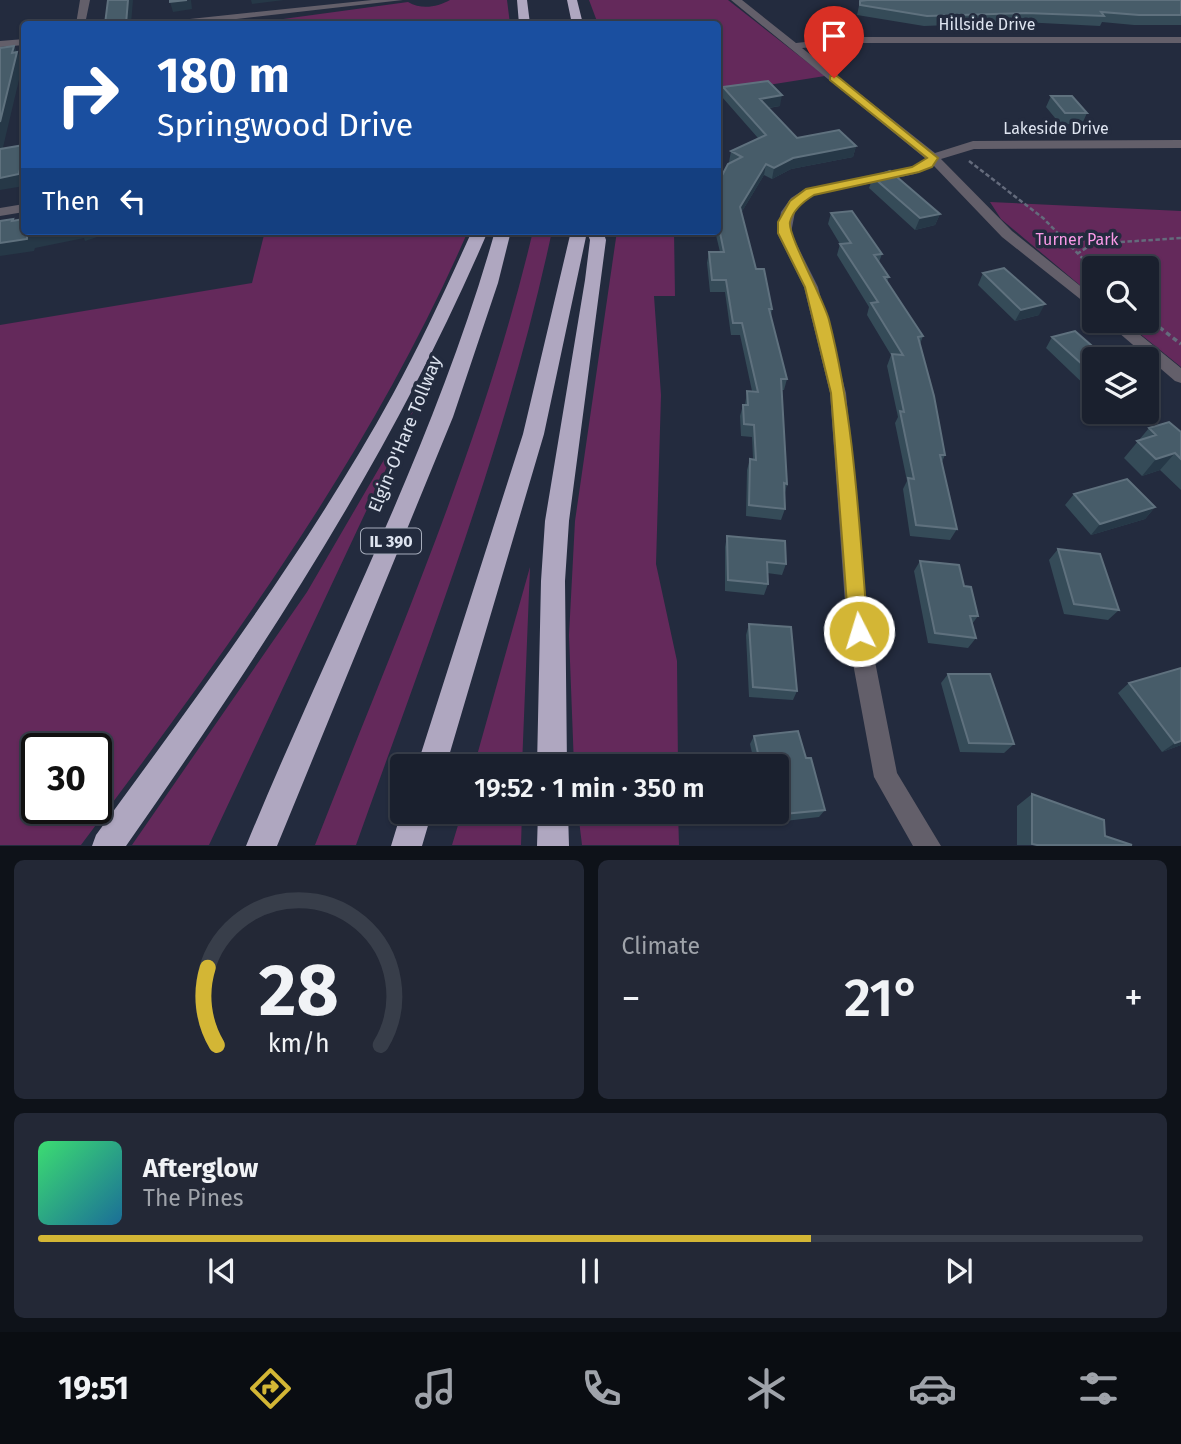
<!DOCTYPE html>
<meta charset="utf-8">
<style>
body{margin:0;font-family:"Fira Sans",sans-serif;background:#232836;color:#f1f3f6;height:100vh;display:flex;flex-direction:column;font-size:26px;white-space:nowrap}
*{box-sizing:border-box;margin:0}
p{font-size:23px;color:#9fa3aa}
.icon{flex:none;width:38px;height:38px;fill:none;stroke:currentColor;stroke-width:2;stroke-linecap:round;stroke-linejoin:round}
.map{position:relative;height:846px;overflow:hidden}
.side{display:flex;flex-direction:column;gap:14px;padding:14px;background:#0e1219;flex:1}
.side>*{flex:none}
.hud{position:absolute;left:21px;top:21px;width:700px;height:214px;border-radius:7px;box-shadow:0 2px 5px #0004,0 0 0 2px #383e4a;background:#1a4fa0;color:#fff;overflow:hidden}
.fabs{position:absolute;left:1082px;top:256px;display:grid;gap:14px}
.fabs a{display:grid;place-items:center;width:77px;height:77px;border-radius:7px;background:#1a202e;box-shadow:0 2px 5px #0004,0 0 0 2px #383e4a;font-size:35px}
.speed{position:absolute;left:21px;top:733px;display:flex;gap:14px;font-size:35px;font-weight:700;text-align:center}
.speed>*{display:grid;place-content:center;width:91px;height:91px;border-radius:50%;background:#1a202e;box-shadow:0 2px 5px #0004,0 0 0 2px #383e4a;line-height:1}
.speed .limit{border:4px solid #111;border-radius:10px;background:#fff;color:#111}
.pin{position:absolute;display:grid;place-items:center;width:60px;height:60px;color:#fff;margin:-72px -30px;border-radius:50% 50% 50% 0;rotate:-45deg;box-shadow:0 0 7px #0007}
.pin .icon{rotate:45deg}
.me{position:absolute;width:77px;margin:-38px;rotate:355deg;stroke-linejoin:round;filter:drop-shadow(0 0 5px #0008)}
.turn{display:flex;align-items:center;gap:24px;height:147px;padding:0 21px;font-size:32px}
.turn .icon{width:91px;height:91px;stroke-width:2.5}
.turn b{display:block;font-size:49px;line-height:60px}
.then{display:flex;align-items:center;height:66px;padding:0 21px;background:#0003;gap:14px;font-size:26px}
.big{font-size:52px;font-weight:600;line-height:1.1}
.side .widget{flex:1;display:flex;flex-direction:column;justify-content:center;gap:10px;min-width:0;padding:0 24px;border-radius:10px;background:#232836}
.side .dial{align-items:center;gap:0}
.dial svg{height:182px;overflow:visible;fill:none;stroke:#383e4a;stroke-width:7;stroke-linecap:round;text-anchor:middle}
.dial text{fill:#f1f3f6;stroke:none}
.song{display:flex;align-items:center;gap:21px}
.cover{width:84px;height:84px;border-radius:10px;background:linear-gradient(135deg,hsl(140 70% 55%),hsl(200 70% 35%))}
.played{height:7px;border-radius:4px;background:linear-gradient(90deg,#d3b635 70%,#383e4a 70%)}
.keys{display:flex;justify-content:space-around;direction:ltr}
.heat{display:flex;justify-content:space-between;align-items:center;font-size:38px;direction:ltr}
.side .tiles{flex:1;display:grid;gap:14px;grid-template-columns:1fr 1fr}
.widget:last-child{grid-column:span 2}
.trip{position:absolute;left:390px;top:754px;width:399px;height:70px;border-radius:7px;background:#1a202e;box-shadow:0 2px 5px #0004,0 0 0 2px #383e4a;font-weight:600;line-height:70px;text-align:center}
.menu{display:flex;height:112px;justify-content:space-around;align-items:center;background:#0a0d12;color:#9fa3aa}
.menu .icon{width:49px;height:49px}
.menu .active{color:#d3b635}
.menu b{font-size:32px;color:#f1f3f6}
.map>svg:first-child{display:block}
.green{fill:#64295b;fill-rule:evenodd}
.lines{fill:none;stroke-linecap:round;stroke-linejoin:round}
.path-far1{stroke:#646b7c;stroke-width:2.5;stroke-dasharray:4.5 2.5;stroke-linecap:butt}
.path{stroke:#646b7c;stroke-width:3.5;stroke-dasharray:5 3.5;stroke-linecap:butt}
.minor{fill:#635f6a;fill-rule:evenodd}
.motorway{fill:#afa7c0;fill-rule:evenodd}
.wall{fill:#354b58}
.shaded-wall{fill:#263847}
.building{fill:#475c69;stroke:#5f717e;stroke-width:2}
.route{fill:#d3b635;stroke:#897622;stroke-width:2}
.labels{text-anchor:middle;stroke-width:7;stroke-linejoin:round;paint-order:stroke}
.far-street-label{font-size:16px;fill:#dee4f0;stroke:#232b3e}
.far-park-label{font-size:16px;fill:#f99ae7;stroke:#232b3e}
.shield{fill:#232b3e;stroke:#a6acbb;stroke-width:2}
.shield-label{font-size:16px;font-weight:bold;fill:#dee4f0}
.street-label{font-size:18px;fill:#dee4f0;stroke:#232b3e}
</style>
<div class="map">
<svg width="1181" height="846" viewBox="0 0 1181 846">
<rect width="100%" height="100%" fill="#232b3e"/>
<!-- green -->
<path class="green" d="M450,0H507L510,24L261,22L408,2C422,10 437,7 450,0Z
M589,0H728L825,76L718,93V24H598Z
M990,202L1181,211V367L1123,320H1146V268H1094V297L1001,219Z
M265,231H468C371,455 226,651 81,845H0V325L252,283ZM37,749H96V808H37Z
M533,231H552C507,442 428,643 356,845H315C394,643 483,443 533,231Z
M617,231H674L675,296H654L661,395L656,564L677,661L678,766H574L569,635L575,521Z
M417,403L209,845H132L307,592Z
M530,567L522,766H474Z
M462,812H522L521,845H452Z
M578,812H678L679,845H582Z"/>
<g class="lines">
<!-- path-far1 -->
<path class="path-far1" d="M969,161L1043,218L1094,270
M1065,239L1092,244L1181,238
M1077,254L1092,244"/>
<!-- path -->
<path class="path" d="M1146,317L1181,344"/>
<!-- minor -->
<path class="minor" d="M80,0H90L85,24H76Z
M372,0H403L193,24H166L171,21Z
M731,0H742L796,43L851,37H1181V43H851L802,48L935,153L973,141L1181,140V148L974,149L941,159L1012,231L1094,297V310L1002,237L934,166L915,174L814,195L801,204L795,212L791,233L818,287L846,393L869,631L897,773L941,846H913L874,777L847,631L830,393L804,287L777,233L781,212L791,198L805,189L912,167L926,159Z
M24,39V45L0,47V41Z
M24,204V212L0,216V208Z
M1104,320H1122L1181,368V383L1175,381Z"/>
<!-- motorway -->
<path class="motorway" d="M517,0H527L530,24H519Z
M567,0H577L583,24H572Z
M472,231H488C392,455 265,647 126,846H92L96,835C200,692 308,549 393,394C422,341 447,286 472,231Z
M495,231H511L498,283L453,417L277,846H246C330,641 435,444 495,231Z
M571,231H603L606,240L569,521L565,581L567,766H537L541,581L545,521L585,280L590,240L587,232L544,434L446,766H417L523,434Z
M402,810L432,812L422,846H391Z
M538,812H568L569,846H537Z"/>
</g>
<!-- wall -->
<path class="wall" d="M1181,0V25H1134L1102,22L1100,26L1022,22L924,26L857,15L860,1Z
M723,87L780,106L769,108L797,138L856,146L853,157L791,169L772,179L764,175L741,213L756,269L772,309L771,316L787,379L784,390H782L787,484L785,493V509L781,520L746,516L747,470L750,459H753L752,437L741,436L740,416L743,405H745L747,391H752L740,335H731L725,292H710L707,263L709,252H720L715,231H718V183L730,163L729,162L731,151L758,138L722,97Z
M1051,96L1087,113L1082,124H1060L1046,107Z
M873,177L940,214L935,225L915,230L869,188Z
M831,213L882,254L879,262L889,277L887,282L923,336L920,344L945,455L942,462L957,529L950,540L910,536L903,489L907,481L895,423L898,417L887,366L891,355L867,315L869,307L837,255L840,244L828,224Z
M983,273L1039,315L1015,321L978,285Z
M1052,337L1094,359V394L1046,348Z
M1149,428L1181,432V490L1160,470L1142,476L1124,458Z
M1074,494L1155,507L1145,519L1091,535L1065,505Z
M727,536L786,564L782,575L767,573L768,584L764,595L725,591V547Z
M1058,549L1119,610L1108,620L1064,614L1049,560Z
M920,561L964,586L978,616L972,624L976,638L968,648L928,643L914,571Z
M749,624L797,691L793,700L749,697L746,635Z
M948,674L1014,744L1004,753L960,752L941,683Z
M1129,683L1181,745L1162,752L1118,693Z
M754,736L806,758L825,810L819,817L768,823L766,812H777V766H755L750,744Z
M1032,794L1105,836L1132,845H1017V806Z"/>
<!-- shaded-wall -->
<path class="shaded-wall" d="M128,0H133L131,24H126Z
M191,0L192,9L173,12L170,2Z
M251,0H284L252,4Z
M14,46L23,63L0,160V122Z
M782,95L780,106L758,109L760,99Z
M856,146L853,157L791,169L772,179L774,168L793,158Z
M23,155L24,157V186L0,190V178Z
M766,164L764,175L738,218L740,207Z
M940,214L935,225L915,230L920,218Z
M54,231H101L103,235L85,241L84,238L35,248L34,251L0,256V243Z
M1045,304L1039,315L1015,321L1021,310Z
M1175,453L1160,470L1142,476L1156,459Z
M1155,507L1145,519L1091,535L1100,524Z
M1181,741V745L1162,752L1175,743Z"/>
<!-- building -->
<path class="building" d="M108,0H128L126,24H105Z
M170,0H187L170,2Z
M867,0H1181V15H1139L1101,12L1104,16L1026,13L927,16L860,5V1Z
M14,46L12,53L17,52L0,122V48Z
M768,81L782,95L760,99L797,138L839,130L856,146L793,158L774,168L766,164L740,207L756,269H764L772,309H769L787,379H781L787,484L784,483L785,509L749,505L750,459L756,460L754,425L744,424L743,405H748L747,391L758,392L742,323H733L726,280H712L709,252H724L718,223V183L728,164L742,157L731,151L766,135L723,87Z
M1051,96H1072L1087,113H1065Z
M24,145V156L23,155L19,174L0,178V149Z
M890,171L940,214L920,218L873,177Z
M852,211L882,254L874,255L889,277H884L923,336L918,337L934,396L945,455H940L957,529L916,525L908,478L914,479L900,411L904,412L892,354L903,355L871,303L878,302L840,244L851,243L831,213Z
M13,219L12,221L24,219V231H54L27,236V239L0,243V221Z
M1004,268L1045,304L1021,310L983,273Z
M1075,331L1107,359H1094V375L1052,337Z
M1169,422L1181,432V459L1175,453L1156,459L1137,441L1156,435L1149,428Z
M1127,479L1155,507L1100,524L1074,494Z
M727,536L785,541L786,564L767,562L768,584L728,580Z
M1058,549L1100,554L1119,610L1074,604Z
M920,561L959,565L964,586L971,587L978,616H970L976,638L935,633Z
M749,624L791,627L797,691L753,687Z
M1181,668V741L1175,743L1129,683Z
M948,674H990L1014,744L969,743Z
M798,731L806,758H811L825,810L773,815L772,812H777V766H761L754,736Z
M1032,794L1104,820L1105,836L1132,845H1037L1032,844Z"/>
<!-- route -->
<path class="route" d="M830,76H837L938,158L932,167L919,172L814,195C804,201 793,210 790,222C787,234 824,300 829,320C855,422 859,527 868,631L866,637L859,640L852,637L849,631L831,393L805,287L778,233V222L790,201L806,189L912,167L927,158L830,80Z"/>
<g class="labels">
<!-- far-street labels -->
<g class="far-street-label">
<text x="987" y="30">Hillside Drive</text>
<text x="1056" y="134">Lakeside Drive</text>
</g>
<!-- far-park labels -->
<g class="far-park-label">
<text x="1077" y="245">Turner Park</text>
</g>
<!-- shield labels -->
<rect class="shield" x="361" y="528.5" width="60" height="25" rx="5"/>
<g class="shield-label">
<text x="391" y="547">IL 390</text>
</g>
<!-- street labels -->
<g class="street-label">
<text transform="translate(405 434) rotate(-68)" y="6">Elgin-O'Hare Tollway</text>
</g>
</g>
</svg>
<div class="fabs">
<a><svg class="icon" aria-label="search" viewBox="0 0 24 24"><circle cx="10" cy="10" r="6"/><path d="M15 15l6 6"/></svg></a>
<a><svg class="icon" aria-label="layers" viewBox="0 0 24 24"><path d="M12 4l9 5-9 5-9-5zM3 14l9 5 9-5"/></svg></a>
</div>
<div class="speed"><div class="limit">30</div></div>
<div class="pin" style="left:834px;top:78px;background:#d93025"><svg class="icon" aria-label="arrive" viewBox="0 0 24 24"><path d="M6 21V4h12l-3 4 3 4H6"/></svg></div>
<svg class="me" style="left:859px;top:631px" viewBox="-20 -20 40 40"><circle r="17" fill="#d3b635" stroke="#fff" stroke-width="3"/><path d="M0-11L8 9 0 5-8 9z" fill="#fff"/></svg>
<div class="trip">19:52 · 1 min · 350 m</div>
<div class="hud">
<div class="turn"><svg class="icon" aria-label="right" viewBox="0 0 24 24"><path d="M7 20v-9h11M14 6l5 5-5 5"/></svg><div><b>180 m</b>Springwood Drive</div></div>
<div class="then">Then<svg class="icon" aria-label="left" viewBox="0 0 24 24"><path d="M17 20v-9H6M10 6l-5 5 5 5"/></svg></div>
</div>
</div>
<section class="side">
<div class="tiles">
<div class="widget dial"><svg viewBox="0 0 100 80">
<path d="M14 69A42 42 0 1 1 86 69"/>
<path d="M14 69A42 42 0 0 1 10 35" stroke="#d3b635"/>
<text x="50" y="56" font-size="32" font-weight="700">28</text>
<text x="50" y="72" font-size="11">km/h</text>
</svg></div>
<div class="widget"><p>Climate</p>
<div class="heat"><a>−</a><b class="big">21°</b><a>+</a></div>
</div>
<div class="widget">
<div class="song"><i class="cover"></i><div><b>Afterglow</b><p>The Pines</p></div></div>
<div class="played"></div>
<div class="keys"><svg class="icon" aria-label="previous" viewBox="0 0 24 24"><path d="M18 5L8 12l10 7zM5 5v14"/></svg><svg class="icon" aria-label="pause" viewBox="0 0 24 24"><path d="M8 5v14M16 5v14"/></svg><svg class="icon" aria-label="next" viewBox="0 0 24 24"><path d="M6 5l10 7-10 7zM19 5v14"/></svg></div>
</div>
</div>
</section>
<nav class="menu">
<b>19:51</b>
<svg class="icon active" aria-label="directions" viewBox="0 0 24 24"><path d="M12 3l9 9-9 9-9-9zM9 14v-3h6M13 9l2 2-2 2"/></svg>
<svg class="icon" aria-label="music" viewBox="0 0 24 24"><path d="M9 18V5l10-2v13"/><circle cx="6" cy="18" r="3"/><circle cx="16" cy="16" r="3"/></svg>
<svg class="icon" aria-label="phone" viewBox="0 0 24 24"><path d="M5 4h4l2 5-3 2q2 4 5 5l2-3 5 2v4C11 20 4 13 5 4z"/></svg>
<svg class="icon" aria-label="climate" viewBox="0 0 24 24"><path d="M12 3v18M4 7l16 10M4 17L20 7"/></svg>
<svg class="icon" aria-label="car" viewBox="0 0 24 24"><path d="M5 17H2v-5l4-1 3-4h7l3 4 3 1v5h-3M9 17h6M6 11h13"/><circle cx="7" cy="17" r="2"/><circle cx="17" cy="17" r="2"/></svg>
<svg class="icon" aria-label="filters" viewBox="0 0 24 24"><path d="M4 7h16M4 17h16"/><circle cx="9" cy="7" r="2"/><circle cx="15" cy="17" r="2"/></svg>
</nav>
